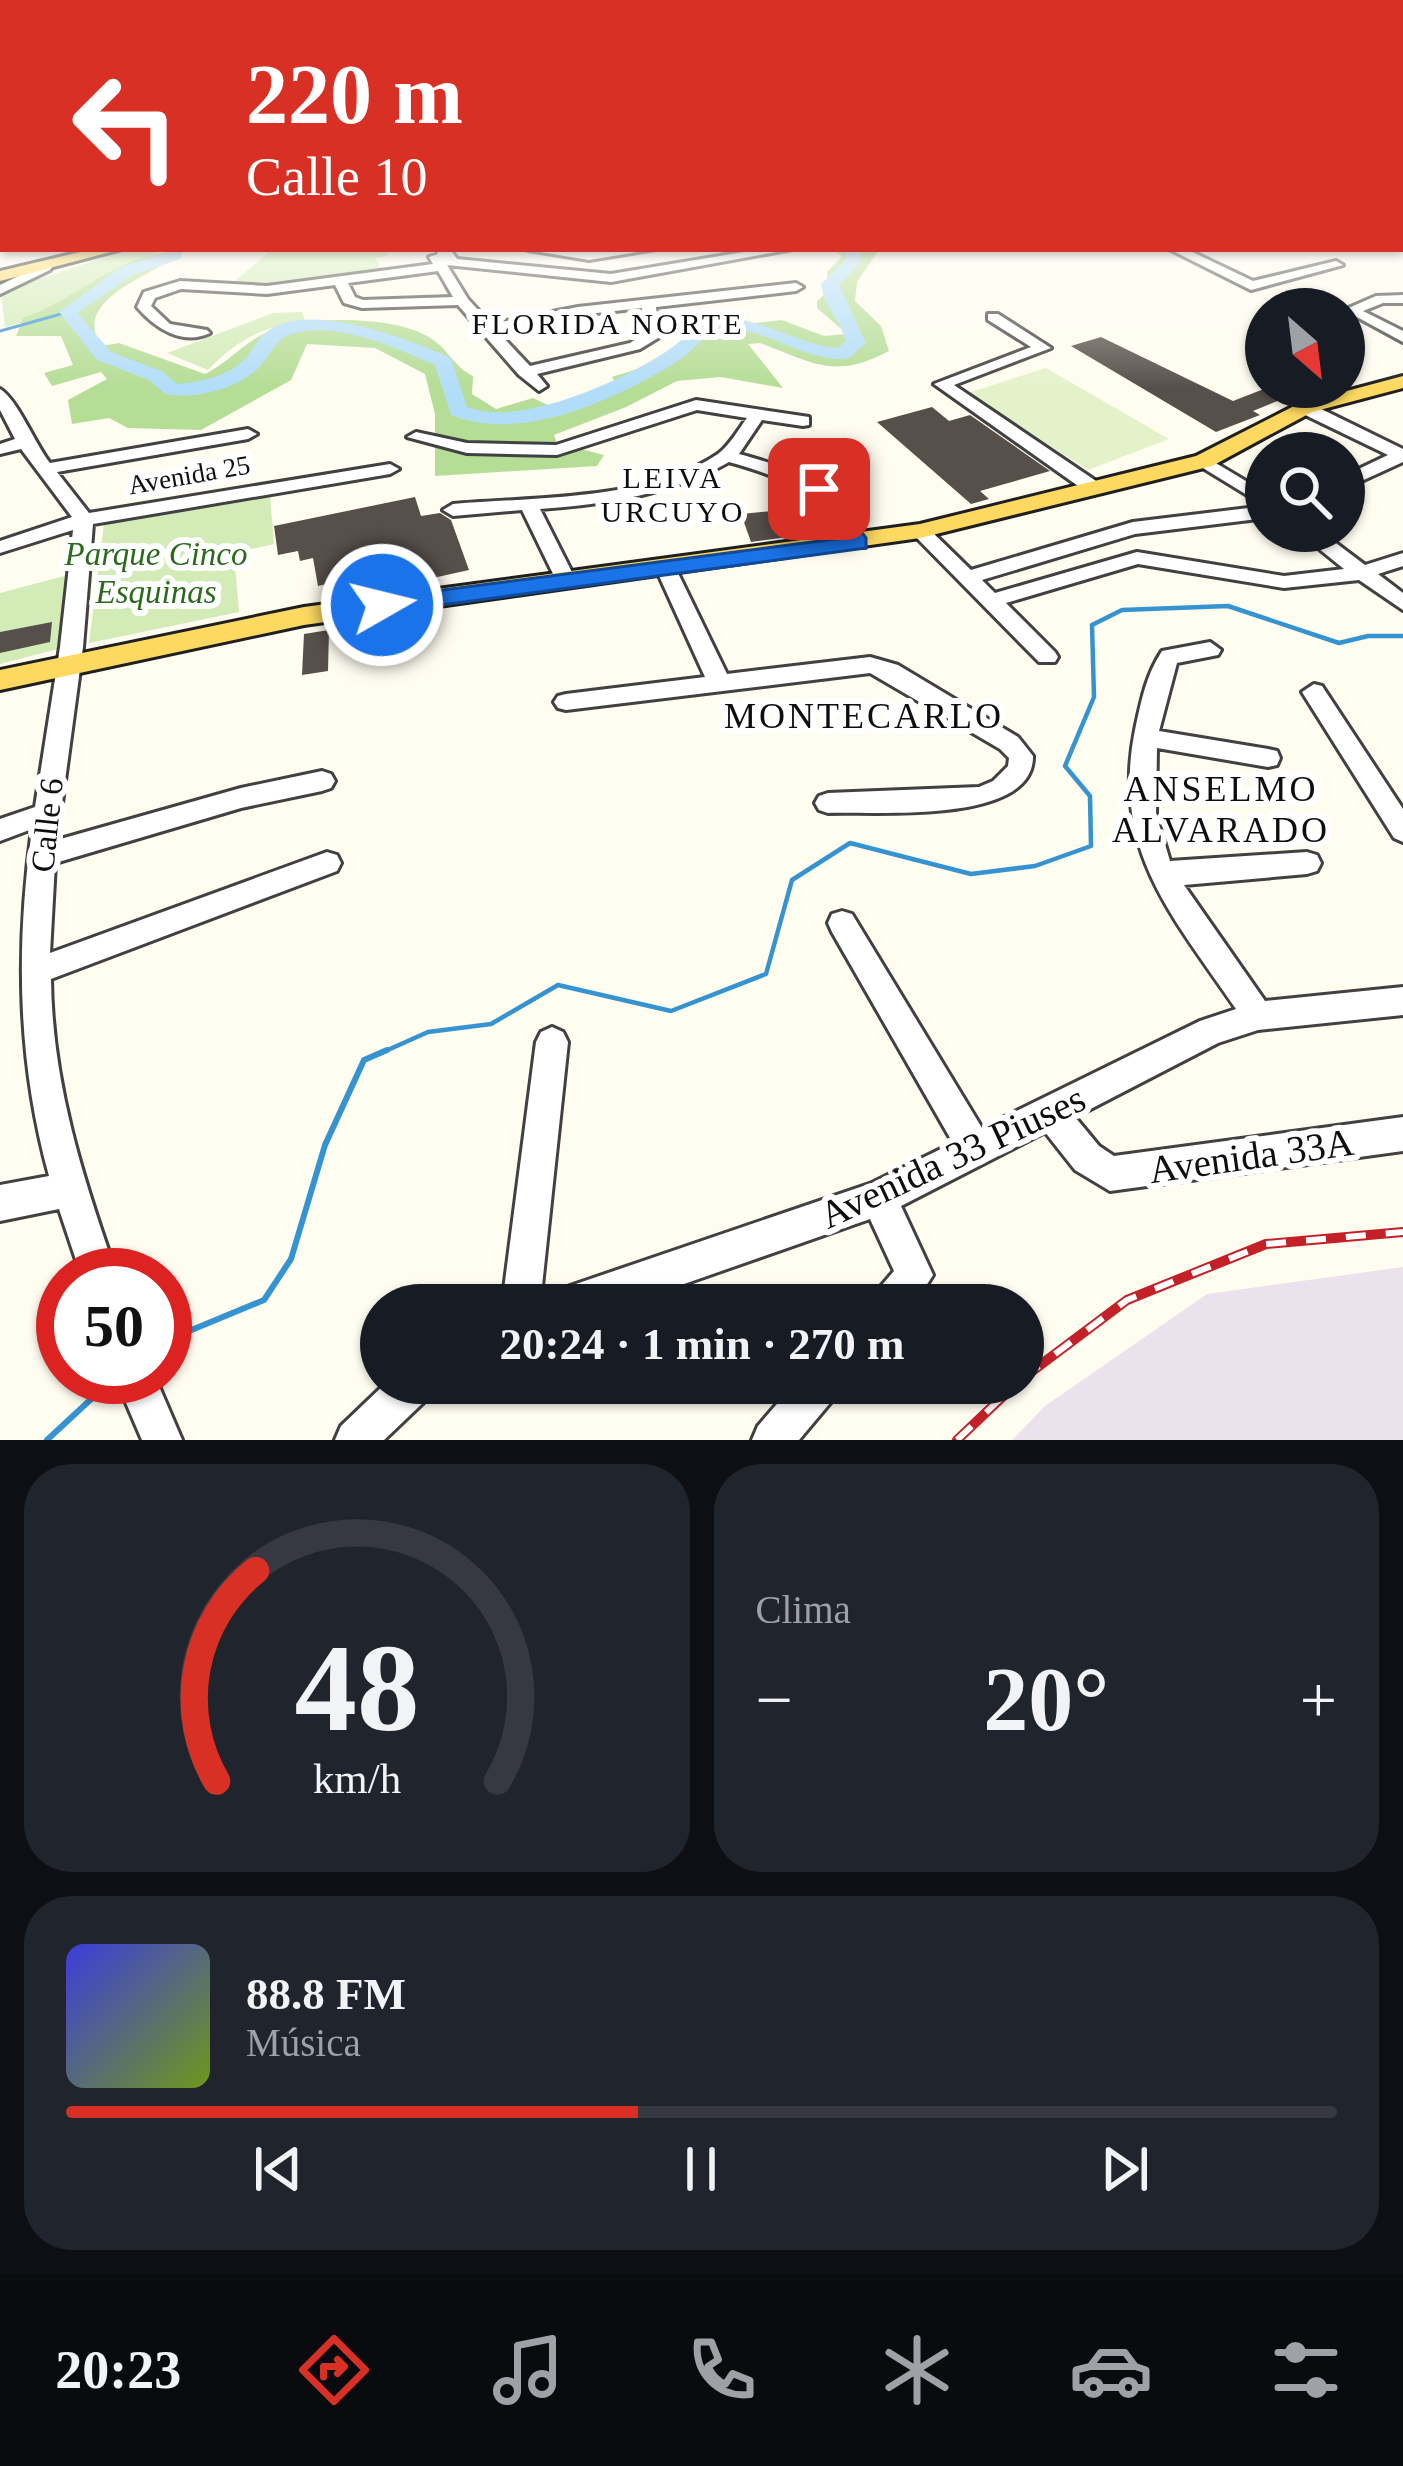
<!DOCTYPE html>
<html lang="es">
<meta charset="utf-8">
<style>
body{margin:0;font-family:"Times New Roman",serif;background:#20242c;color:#f1f3f6;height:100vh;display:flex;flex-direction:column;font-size:45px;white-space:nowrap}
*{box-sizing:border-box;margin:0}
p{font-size:39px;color:#9ea1a6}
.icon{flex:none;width:66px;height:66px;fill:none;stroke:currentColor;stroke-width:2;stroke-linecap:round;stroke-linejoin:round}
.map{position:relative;height:1440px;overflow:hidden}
.details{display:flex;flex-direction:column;gap:24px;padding:24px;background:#0d0f14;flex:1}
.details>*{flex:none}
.top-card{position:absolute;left:0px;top:0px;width:1404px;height:252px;box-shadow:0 3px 9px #0004;background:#d93025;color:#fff;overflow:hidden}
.needle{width:78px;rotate:152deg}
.fabs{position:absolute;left:1245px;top:288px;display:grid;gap:24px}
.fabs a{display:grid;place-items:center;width:120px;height:120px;border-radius:50%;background:#171b24;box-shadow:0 3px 9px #0004;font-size:60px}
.speed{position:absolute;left:36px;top:1248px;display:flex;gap:24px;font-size:60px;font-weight:700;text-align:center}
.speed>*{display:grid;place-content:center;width:156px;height:156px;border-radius:50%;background:#171b24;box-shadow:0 3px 9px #0004;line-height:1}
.speed .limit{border:18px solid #d22;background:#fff;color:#111}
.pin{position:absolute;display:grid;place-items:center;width:102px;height:102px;color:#fff;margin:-51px;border-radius:24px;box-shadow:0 6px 18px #0006}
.me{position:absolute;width:132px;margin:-66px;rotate:82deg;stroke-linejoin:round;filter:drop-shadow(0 0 9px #0008)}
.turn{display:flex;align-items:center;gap:42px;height:252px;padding:0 48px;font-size:54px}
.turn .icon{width:156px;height:156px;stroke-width:2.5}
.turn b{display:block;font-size:84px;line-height:102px}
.big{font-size:90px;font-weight:600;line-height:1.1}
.details .tile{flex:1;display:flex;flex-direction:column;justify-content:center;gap:18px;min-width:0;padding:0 42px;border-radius:48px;background:#20242c}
.details .dial{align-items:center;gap:0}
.dial svg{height:312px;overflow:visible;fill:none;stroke:#363941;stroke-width:7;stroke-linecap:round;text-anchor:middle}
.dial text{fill:#f1f3f6;stroke:none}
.song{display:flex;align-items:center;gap:36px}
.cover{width:144px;height:144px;border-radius:18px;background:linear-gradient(135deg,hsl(240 70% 55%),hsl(80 70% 35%))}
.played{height:12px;border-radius:6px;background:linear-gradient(90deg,#d93025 45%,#363941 45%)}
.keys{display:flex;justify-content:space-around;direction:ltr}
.heat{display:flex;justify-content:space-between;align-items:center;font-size:66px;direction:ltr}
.details .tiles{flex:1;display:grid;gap:24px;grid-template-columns:1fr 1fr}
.tile:last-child{grid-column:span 2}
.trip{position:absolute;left:360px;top:1284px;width:684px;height:120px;border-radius:60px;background:#171b24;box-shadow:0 3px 9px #0004;font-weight:600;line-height:120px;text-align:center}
.menu{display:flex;height:192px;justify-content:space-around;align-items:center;background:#090b0e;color:#9ea1a6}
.menu .icon{width:84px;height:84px}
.menu .current{color:#d93025}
.menu b{font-size:54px;color:#f1f3f6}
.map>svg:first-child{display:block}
.industrial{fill:#ece2ed}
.green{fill:#d2ebb7}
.forest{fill:#b5dd96}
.pitch{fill:#e4f2ca}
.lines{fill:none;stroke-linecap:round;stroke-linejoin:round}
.stream-far2{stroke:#3693d2;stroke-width:3}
.stream-far1{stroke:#3693d2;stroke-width:4.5}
.stream{stroke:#3693d2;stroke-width:6}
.river{fill:#b2ddf8;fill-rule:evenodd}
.building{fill:#574f4a}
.minor-casing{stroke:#414141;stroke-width:6}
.major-casing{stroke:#1f1f1f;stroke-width:6}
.minor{fill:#fff;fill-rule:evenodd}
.major{fill:#fdd961;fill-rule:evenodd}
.rail-casing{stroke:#c42027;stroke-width:10}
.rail{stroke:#fff;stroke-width:6;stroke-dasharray:20;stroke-linecap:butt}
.route{fill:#1a73e8;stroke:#114b97;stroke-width:3}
.labels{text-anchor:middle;stroke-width:12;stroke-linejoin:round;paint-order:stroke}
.far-street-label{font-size:27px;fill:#0e0e0e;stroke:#fff}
.far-neighbourhood-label{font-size:30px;letter-spacing:3px;fill:#0e0e0e;stroke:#fff}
.park-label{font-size:33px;font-style:italic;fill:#2b691c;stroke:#fff}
.street-label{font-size:33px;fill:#0e0e0e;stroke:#fff}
.neighbourhood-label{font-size:36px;letter-spacing:3px;fill:#0e0e0e;stroke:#fff}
.near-street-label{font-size:39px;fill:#0e0e0e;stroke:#fff}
</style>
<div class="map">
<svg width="1403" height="1440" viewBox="0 0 1403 1440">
<rect width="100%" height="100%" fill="#fffcf0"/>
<!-- industrial -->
<path class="industrial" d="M1403,1267V1440H1012L1045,1406L1207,1294Z"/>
<!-- green -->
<path class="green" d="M129,249H164L114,272L60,313L5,327L1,293L6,290Z
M348,249H389L387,256L375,258L383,272L272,286L230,285L269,252Z
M302,312L305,321C265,325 235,341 208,370L167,353L273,313Z
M270,496L274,544L234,553L239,612L89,643L104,524Z
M72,574L62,648L0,664V653L52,623L0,632V593Z"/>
<!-- forest -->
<path class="forest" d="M833,249L879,250L857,282L855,301L881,326L889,351C835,380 813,363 760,343L748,344L783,388L721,377L677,381L626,407L554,435L557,443L604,455L597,466L435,476V414L425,374L375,348L307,344L291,380L201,430L128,428L109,418L72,424L68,400L107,379L101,372L52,386L44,373L73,365L61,336H16L23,318C82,298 117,251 183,252C157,274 70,298 101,346L119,343L205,374C228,363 243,343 267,332C304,315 398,315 432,339C449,350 454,367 473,376L472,394L496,409L533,398L556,409C579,402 594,390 618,386L612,377L673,358L706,321L730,316L754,323L782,320L824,336L847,334L817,308V301L828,291L827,272L842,256Z"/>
<!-- pitch -->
<path class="pitch" d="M1046,368L1169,439L1088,470L968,393Z"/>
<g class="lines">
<!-- stream-far2 -->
<path class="stream-far2" d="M0,331L68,312"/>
<!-- stream-far1 -->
<path class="stream-far1" d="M381,1053L428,1032L491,1024L558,985L671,1011L766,974L792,880L850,843L971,874L1035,866L1091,846L1090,796L1065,766L1094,697L1092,625L1122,610L1228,606L1339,643L1368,636H1403"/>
<!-- stream -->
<path class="stream" d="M165,1341L264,1300L291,1259L325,1145L364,1060L387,1050
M47,1440L115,1377"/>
<!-- river -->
<path class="river" d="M844,249H860L861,262L839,285L866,343L849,358C803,366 758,317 714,333C700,338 691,353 678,361C617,399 521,444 451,415L435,365C396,348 335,320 292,334C275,339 271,354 260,366C239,389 194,400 165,394L149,380L97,360L59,312L121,267L174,250L182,255L180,259L133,275L78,313L111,352L163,372L177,384C201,382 229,376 246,358C252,351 256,342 263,335C303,297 407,339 451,358L467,407C519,428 622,381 667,351C687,338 696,323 722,320C763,316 798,346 838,348L846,341C840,320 824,307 821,284L845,261Z"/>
</g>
<!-- building -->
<path class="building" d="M1101,337L1233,401L1269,387L1292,395L1253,411L1260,415L1216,432L1071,346Z
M932,407L949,421L970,415L1050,471L980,491L989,499L971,504L877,422Z
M415,497L421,516L440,513L451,520L469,570L388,588L383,571L318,586L313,558L300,561L298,551L278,555L274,526Z
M812,507L824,532L751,542L741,514Z
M52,622L50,642L0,653V632Z
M329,630L328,671L302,675L304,634Z"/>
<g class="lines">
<!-- minor casing -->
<g class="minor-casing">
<path id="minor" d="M436,249H450L457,259L611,274L762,249H793L611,282L447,265L468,299L491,324L578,307L796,283L803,287L796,291L656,307L658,338L640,349L537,374L547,386L539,391L519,375L458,305L362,308L344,303L335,285L267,294L181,289L155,298L151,306L170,324L207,330L210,333C182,346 155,328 137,307L144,292L180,281L267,286L433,264L429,257L438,254ZM438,271L453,297L363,300L355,297L348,283ZM642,308L645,333L630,343L530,366L498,332L578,315Z
M562,249L589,252L656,249L589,260L528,250Z
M1169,249H1186L1253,281L1336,261L1343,265L1251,290Z
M45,263L52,267L50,270L0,294V285Z
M1403,295V303H1383L1363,311L1403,331V342L1344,310L1376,296Z
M988,314H998L1051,348L954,385L1102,485V493H1088L934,384L1031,347L988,320Z
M0,389C17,399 35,444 50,463L248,429L257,434L248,439L57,472L89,513L390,464L399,469L390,474L93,524L83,647L57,840L241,788L322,771L331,774L335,781L331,788L322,791L241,808L55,863L50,953L327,852L337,855L341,863L337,871L51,979C52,1083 83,1179 117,1275H81L59,1209L0,1221V1185L49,1176C17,1060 16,946 32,829L0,841V819L35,807L60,647L73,530L0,553V541L72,517L21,449L0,454V444L15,439L0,410Z
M696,400L809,417V425L803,426L762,420L739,454C809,473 825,484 868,543L865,547H851C810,491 796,481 729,462C671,495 606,504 540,509L576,580L566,586L556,580L522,510L453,516L443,510L453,504C534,497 649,501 718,454C730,445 738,430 747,418L697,410L557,455L467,453L407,437L416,432L467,443L556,445Z
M1299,404H1311L1403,449V462L1344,489V476L1388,455L1299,412Z
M1204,456L1266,493V518L1135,534L982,580L995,593L1137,552L1284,576L1344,569L1297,531H1320L1365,565L1403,553V566L1378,574L1403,593V610L1359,580L1284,588L1138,564L1006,603L1055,652L1058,657L1055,662H1039L910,531L913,527H927L971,570L1133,522L1265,506L1198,465V457Z
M666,563L676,569L727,674L870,657L898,665L1018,737L1033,756C1034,825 876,811 828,813L819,810L815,803L819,796L828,793L979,787L993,781L1008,766L1009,758L1000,749L870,673L566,710L558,708L554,702L558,696L566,694L705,677L656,569Z
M1210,642L1221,650L1218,655L1177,663L1159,731L1268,749L1277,751L1280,758L1277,765L1268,767L1157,748L1156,814L1170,861L1307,852L1317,855L1321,863L1317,871L1307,874L1184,885L1265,1001L1403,987V1015L1258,1030L1218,1043L1075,1117L1099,1146L1114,1156L1403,1117V1151L1110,1191L1075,1170L1045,1132L901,1206L933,1275L914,1305H870L876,1292L894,1271L870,1219L624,1305H551L557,1292L570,1286L872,1183L953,1143L832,932L828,923L832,914L842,911L852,914L982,1128L1200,1021L1236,1009C1172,915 1111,850 1135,730C1141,702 1146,675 1162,651Z
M1314,684L1322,686L1403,809V842L1394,838L1302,692Z
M552,1027L563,1032L568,1042L540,1305H502L536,1042L541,1032Z
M115,1377H155L182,1440H142Z
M386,1383H435L429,1397L384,1440H335L341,1426Z
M795,1383H841L835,1397L799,1440H752L758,1426Z"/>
</g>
<!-- major casing -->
<g class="major-casing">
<path id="major" d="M1401,226H1403V236H1401Z
M93,249H122L0,281V271Z
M1403,376V388L1312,412L1212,466L920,538L304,625L0,690V670L304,607L920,524L1196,456L1298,404Z"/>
</g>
<!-- minor -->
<use href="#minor" class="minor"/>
<!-- major -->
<use href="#major" class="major"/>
<!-- rail casing -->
<g class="rail-casing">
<path id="rail" d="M1023,1378L1127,1300L1266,1244L1403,1232
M957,1440L1017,1383"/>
</g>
<!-- rail -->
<use href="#rail" class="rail"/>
</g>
<!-- sky -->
<linearGradient id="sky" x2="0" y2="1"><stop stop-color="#92c4ee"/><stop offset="0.48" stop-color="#fffef8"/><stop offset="1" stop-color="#fffef8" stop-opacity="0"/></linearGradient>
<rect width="1403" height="389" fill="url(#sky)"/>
<!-- route -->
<path class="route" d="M819,483L827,485L866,538V548L382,613L370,605L382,598L843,538L809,489Z"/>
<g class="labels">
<!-- far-street labels -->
<g class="far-street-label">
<text transform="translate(189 475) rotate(-10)" y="9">Avenida 25</text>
</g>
<!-- far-neighbourhood labels -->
<g class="far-neighbourhood-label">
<text x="608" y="334">FLORIDA NORTE</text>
<text x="673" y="488">LEIVA<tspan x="673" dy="34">URCUYO</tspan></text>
</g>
<!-- park labels -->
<g class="park-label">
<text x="156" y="565">Parque Cinco<tspan x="156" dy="38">Esquinas</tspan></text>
</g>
<!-- street labels -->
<g class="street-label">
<text transform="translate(46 825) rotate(-84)" y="12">Calle 6</text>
</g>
<!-- neighbourhood labels -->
<g class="neighbourhood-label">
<text x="864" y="728">MONTECARLO</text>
<text x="1221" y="801">ANSELMO<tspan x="1221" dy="41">ALVARADO</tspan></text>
</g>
<!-- near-street labels -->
<g class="near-street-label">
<text transform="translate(1251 1155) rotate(-8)" y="14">Avenida 33A</text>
<text transform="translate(952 1156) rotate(-25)" y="14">Avenida 33 Piuses</text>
</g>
</g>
</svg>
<div class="fabs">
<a><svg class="needle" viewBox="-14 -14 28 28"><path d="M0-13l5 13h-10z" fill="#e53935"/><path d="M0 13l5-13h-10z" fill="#9ea1a6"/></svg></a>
<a><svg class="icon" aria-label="search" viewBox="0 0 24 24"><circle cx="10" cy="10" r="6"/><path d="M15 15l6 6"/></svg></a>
</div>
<div class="speed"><div class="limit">50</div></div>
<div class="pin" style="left:819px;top:489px;background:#d93025"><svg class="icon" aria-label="arrive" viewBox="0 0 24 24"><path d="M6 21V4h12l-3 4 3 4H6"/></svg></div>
<svg class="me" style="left:382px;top:605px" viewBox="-20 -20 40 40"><circle r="17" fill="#1a73e8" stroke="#fff" stroke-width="3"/><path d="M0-11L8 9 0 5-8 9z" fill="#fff"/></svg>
<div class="trip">20:24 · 1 min · 270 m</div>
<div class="top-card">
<div class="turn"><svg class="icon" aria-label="left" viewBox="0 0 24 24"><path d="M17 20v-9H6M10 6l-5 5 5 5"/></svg><div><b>220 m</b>Calle 10</div></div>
</div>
</div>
<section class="details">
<div class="tiles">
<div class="tile dial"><svg viewBox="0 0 100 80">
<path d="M14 69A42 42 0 1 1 86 69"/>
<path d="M14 69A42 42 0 0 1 24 15" stroke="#d93025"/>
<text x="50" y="56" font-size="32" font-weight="700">48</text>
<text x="50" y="72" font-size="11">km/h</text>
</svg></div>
<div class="tile"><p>Clima</p>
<div class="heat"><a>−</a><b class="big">20°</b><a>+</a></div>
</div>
<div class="tile">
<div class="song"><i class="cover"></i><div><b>88.8 FM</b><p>Música</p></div></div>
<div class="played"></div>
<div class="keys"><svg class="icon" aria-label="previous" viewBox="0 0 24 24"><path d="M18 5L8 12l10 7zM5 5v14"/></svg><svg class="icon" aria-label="pause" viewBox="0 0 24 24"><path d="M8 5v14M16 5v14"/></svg><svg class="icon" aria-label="next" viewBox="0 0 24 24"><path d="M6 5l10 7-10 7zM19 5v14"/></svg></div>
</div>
</div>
</section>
<nav class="menu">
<b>20:23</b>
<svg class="icon current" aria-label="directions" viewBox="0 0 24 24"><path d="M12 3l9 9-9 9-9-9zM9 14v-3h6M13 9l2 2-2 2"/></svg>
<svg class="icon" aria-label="music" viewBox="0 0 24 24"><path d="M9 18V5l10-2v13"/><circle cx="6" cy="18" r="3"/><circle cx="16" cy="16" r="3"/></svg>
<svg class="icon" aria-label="phone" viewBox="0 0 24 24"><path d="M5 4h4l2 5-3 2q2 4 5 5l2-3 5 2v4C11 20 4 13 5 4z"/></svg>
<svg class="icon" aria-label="climate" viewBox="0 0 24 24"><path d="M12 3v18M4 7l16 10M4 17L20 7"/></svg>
<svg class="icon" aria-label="car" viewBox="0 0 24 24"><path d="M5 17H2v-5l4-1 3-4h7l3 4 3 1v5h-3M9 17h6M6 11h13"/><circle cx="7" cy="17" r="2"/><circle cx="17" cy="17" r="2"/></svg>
<svg class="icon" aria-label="filters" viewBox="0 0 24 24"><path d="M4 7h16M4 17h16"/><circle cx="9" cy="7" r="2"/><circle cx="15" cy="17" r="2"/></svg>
</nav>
